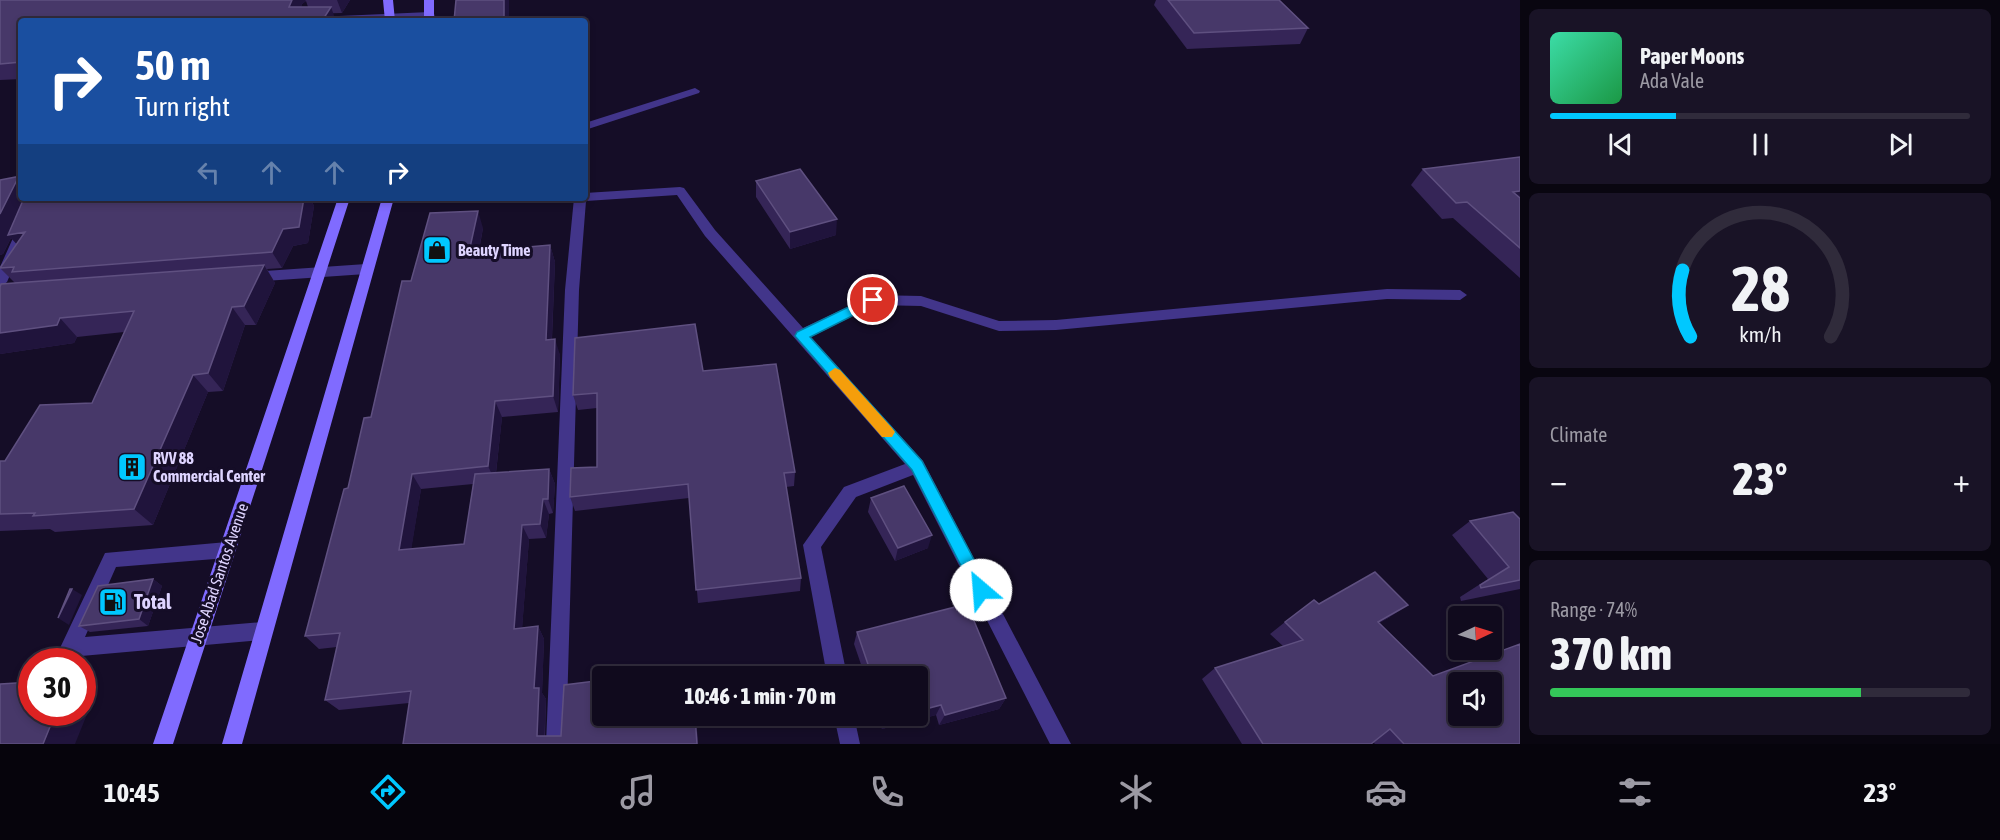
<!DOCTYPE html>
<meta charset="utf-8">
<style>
body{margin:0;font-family:"Asap Condensed",sans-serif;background:#191326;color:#f1f3f6;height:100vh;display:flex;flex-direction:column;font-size:22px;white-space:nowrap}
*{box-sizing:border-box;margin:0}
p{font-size:20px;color:#9c9aa4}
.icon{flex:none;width:33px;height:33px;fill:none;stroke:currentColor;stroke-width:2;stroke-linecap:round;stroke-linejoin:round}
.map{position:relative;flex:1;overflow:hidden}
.panel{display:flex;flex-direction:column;gap:9px;padding:9px;background:#090610;width:480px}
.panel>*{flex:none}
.banner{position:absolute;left:18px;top:18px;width:570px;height:183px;border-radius:6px;box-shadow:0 3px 9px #0003,0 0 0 2px #302b3b;background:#1a4fa0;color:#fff;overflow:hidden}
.needle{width:39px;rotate:86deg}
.fabs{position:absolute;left:1448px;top:606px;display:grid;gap:12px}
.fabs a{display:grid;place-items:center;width:54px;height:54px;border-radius:6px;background:#100a1d;box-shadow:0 3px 9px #0003,0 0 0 2px #302b3b;font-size:30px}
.speed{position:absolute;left:18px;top:648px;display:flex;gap:12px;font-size:30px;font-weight:700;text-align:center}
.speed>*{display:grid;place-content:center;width:78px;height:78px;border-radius:50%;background:#100a1d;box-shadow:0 3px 9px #0003,0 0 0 2px #302b3b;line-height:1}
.speed .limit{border:9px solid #d22;background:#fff;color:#111}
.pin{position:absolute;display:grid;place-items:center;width:51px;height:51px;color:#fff;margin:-26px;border:3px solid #fff;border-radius:50%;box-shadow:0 2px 6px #0007}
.me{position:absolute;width:66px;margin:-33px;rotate:333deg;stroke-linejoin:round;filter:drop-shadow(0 0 4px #0008)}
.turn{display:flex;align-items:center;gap:21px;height:126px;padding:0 18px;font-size:27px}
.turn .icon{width:78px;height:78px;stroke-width:2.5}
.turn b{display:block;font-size:42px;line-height:51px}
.lanes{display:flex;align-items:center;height:57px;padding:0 18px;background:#0003;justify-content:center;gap:30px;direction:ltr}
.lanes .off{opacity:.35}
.big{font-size:45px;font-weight:800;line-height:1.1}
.panel .widget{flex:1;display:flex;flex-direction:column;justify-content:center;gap:9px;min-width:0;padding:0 21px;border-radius:9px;background:#191326}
.panel .dial{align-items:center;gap:0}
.dial svg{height:156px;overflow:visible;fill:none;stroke:#302b3b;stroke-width:7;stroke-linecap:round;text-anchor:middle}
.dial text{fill:#f1f3f6;stroke:none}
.song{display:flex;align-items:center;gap:18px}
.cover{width:72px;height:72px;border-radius:9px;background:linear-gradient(135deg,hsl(160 70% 55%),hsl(140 70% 35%))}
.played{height:6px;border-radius:3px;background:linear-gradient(90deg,#00c8ff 30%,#302b3b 30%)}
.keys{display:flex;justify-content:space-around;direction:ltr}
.heat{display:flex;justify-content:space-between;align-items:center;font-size:33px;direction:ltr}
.charge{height:9px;border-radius:4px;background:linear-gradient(90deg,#34c759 74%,#302b3b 0)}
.trip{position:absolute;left:592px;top:666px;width:336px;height:60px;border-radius:6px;background:#100a1d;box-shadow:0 3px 9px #0003,0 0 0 2px #302b3b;font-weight:800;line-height:60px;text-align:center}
.tabs{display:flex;height:96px;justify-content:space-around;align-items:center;background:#06040c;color:#9c9aa4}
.tabs .icon{width:42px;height:42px}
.tabs .selected{color:#00c8ff}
.tabs b{font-size:27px;color:#f1f3f6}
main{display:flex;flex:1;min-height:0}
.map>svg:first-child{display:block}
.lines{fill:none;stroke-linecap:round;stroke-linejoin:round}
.service{fill:#42358a;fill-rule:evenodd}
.minor{fill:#42358a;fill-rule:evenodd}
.secondary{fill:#806bff;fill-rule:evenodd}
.wall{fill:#352557;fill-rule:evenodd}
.shaded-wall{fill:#20143c}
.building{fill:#473869;stroke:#5f5080;stroke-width:1.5;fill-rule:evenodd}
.route{fill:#00c8ff;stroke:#0082a6;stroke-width:1.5}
.slow{fill:#f59e0b}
.labels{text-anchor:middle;stroke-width:6;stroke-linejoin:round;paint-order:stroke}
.poi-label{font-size:16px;font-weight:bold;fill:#ded4ff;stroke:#150d27;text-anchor:start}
.street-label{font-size:16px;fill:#ded4ff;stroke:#150d27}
.near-poi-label{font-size:20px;font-weight:bold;fill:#ded4ff;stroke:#150d27;text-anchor:start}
</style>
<main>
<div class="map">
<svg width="1520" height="744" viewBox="0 0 1520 744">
<rect width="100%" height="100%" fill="#150d27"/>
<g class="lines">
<!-- service -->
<path class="service" d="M430,12L435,15L433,17L360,21L311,20L316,17Z
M227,542L233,544L236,550L233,556L227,558L116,567L85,637L263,622L270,625L272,631L270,637L263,640L70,657L63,655L60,648L105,553Z"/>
<!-- minor -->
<path class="minor" d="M695,88L700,91L699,93L585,130V123Z
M680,187L684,188L715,230L803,328L873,295L921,296L999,321L1056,320L1387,289L1460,290L1467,295L1460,300L1387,299L1056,330L999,331L921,306L875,305L811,337L923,461L1071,744H1050L913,475L856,497L821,547L847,676H827L803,545L844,487L905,464L705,236L677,195L586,201L579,290L566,744H546L565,290L574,198H585V193Z
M31,198H43L7,282L0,287V267Z
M366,264L373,269L366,274L251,282L244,277L251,272Z
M834,716H854L860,744H840Z"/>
<!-- secondary -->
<path class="secondary" d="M383,0H393L395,21H385Z
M424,0H434V21H424Z
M338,198H350L173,744H153Z
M382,198H394L242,744H222Z"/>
</g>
<!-- wall -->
<path class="wall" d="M0,0H350L342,13L21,21V79L0,80ZM306,1L308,7H301L302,4Z
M1156,0H1279L1308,28L1300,44L1187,49L1154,5Z
M1520,157V278L1453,218L1442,219L1411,185L1423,169Z
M21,176V198H310L314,206L308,243L293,246L282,268L267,269L275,283L256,325H245L223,391L208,392L153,525L55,532L50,529L0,531V461H5L92,403L124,332L77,337L74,343L0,354V287L15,283L0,268L17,244L11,238L3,254L0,255V180Z
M756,181L836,235L790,249L756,197Z
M483,228L479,251L550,245L555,262L552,339L560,355L558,412L502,417L496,473L549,469L555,484L553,513L549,514L546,538L529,539L522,628L538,626L544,639L542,693L546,699L545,736H561L696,716L698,744H403L409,703L339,710L325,700L337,647L319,649L305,636L348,488L371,417L411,281ZM473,484L464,544L411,549L421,489Z
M703,371L795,472L794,486L786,487L801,578L800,591L698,603L689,498L575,511L570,497L597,467V408L578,410L573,395Z
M871,498L928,548L895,561L868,512Z
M1520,519V589L1461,601L1460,597L1488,579L1452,535L1470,521Z
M153,579L162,586L148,626L90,632L79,626Z
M1319,604L1390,617L1379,623L1433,676L1520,744H1375L1373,742L1370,744H1242L1202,679L1215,668L1283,646L1270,634L1285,622Z
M857,632L1006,698L999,709L939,725L936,715L882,729L877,716H918V676H865L854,644Z"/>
<!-- shaded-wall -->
<path class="shaded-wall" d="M292,0H305L306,1L302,4L297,21L289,7Z
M337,0H350L342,13Z
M504,0H509V21H504Z
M331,7L336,21H322Z
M17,180L21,184V198H30L23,251L11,238L3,254L0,255V214Z
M1520,191V205L1513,192Z
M304,198H310L314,206L308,243L293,246L282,268L272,252L283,229Z
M478,211L483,228L475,269L469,252Z
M837,219L836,235L790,249V232Z
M550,245L555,262L551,356L546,340Z
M264,265L275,283L256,325L244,306Z
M232,307L245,325L223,391L208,373Z
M60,318L77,337L74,343L0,354V333Z
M555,339L560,355L558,412L553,396Z
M193,375L208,392L153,525L134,509Z
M495,401L502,417L495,481L488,466Z
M549,469L555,484L553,513L548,499Z
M412,474L421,489L409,564L399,550Z
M543,499L549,514L546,538L540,524Z
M522,525L529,539L521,642L514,629Z
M932,535L928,548L895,561L898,548Z
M153,579L162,586L148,626L139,619Z
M72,589L82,595L69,625L58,618Z
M1408,605L1390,617L1361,634L1378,622Z
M538,626L544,639L542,693L546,699L544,744L537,736L534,688Z
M82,685L96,692L75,744H43L56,712H82Z
M1006,698L999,709L939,725L945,715Z
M941,705L936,715L882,729L886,719L899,716H918V711Z
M695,716H696L698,744H697Z"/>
<!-- building -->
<path class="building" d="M0,0H292L289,7H331L322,21H21V62L0,64Z
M456,0H504V21H454Z
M1168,0H1279L1308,28L1194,33Z
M1520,157V191L1513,192L1520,198V248L1467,202L1456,203L1423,169Z
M800,169L837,219L790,232L756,181Z
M21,176V180H17L0,214V180Z
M24,198H304L299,227L283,229L272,252L12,272L14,267L0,268L25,232L8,235Z
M478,211L469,252L550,245L546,340L555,339L553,396L495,401L488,466L412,474L399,550L464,544L475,474L549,469L548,499H543L540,524L522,525L514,629L538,626L534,688H539L537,736H561L564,685L603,680V716H695L697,744H403L411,691L325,700L340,633L305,636L344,489L348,488L364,418L371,417L402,281H411L430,213Z
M264,265L244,306L232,307L208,373L193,375L134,509L33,516L35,513L0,514V461H5L40,405L92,403L134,311L60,318L57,325L0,333V287L1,284Z
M695,324L703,371L776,364L795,472L784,473L801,578L696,590L688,484L570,497L571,468L597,467V393L573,395L575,338Z
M904,486L932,535L898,548L871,498Z
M1513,512L1520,519V580L1481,588L1480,585L1509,567L1470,521Z
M1375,572L1408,605L1378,622L1433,676L1520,644V744H1404L1390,729L1371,744H1263L1215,668L1303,640L1285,622L1314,600L1319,604ZM1458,682H1491V716H1458Z
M153,579L139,619L79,626L98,586Z
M70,589H72L58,618Z
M967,604L1006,698L945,715L941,705L918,711V676H872L857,632Z
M692,670V676H634Z
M32,682V712H56L43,744H0V684Z
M884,716H899L886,719Z"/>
<!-- route -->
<path class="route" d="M873,295L878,296V303L810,337L922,461L990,590L987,595L981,598L976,595L912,470L795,336L797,332Z"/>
<!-- slow -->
<path class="slow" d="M835,368L840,370L892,428L895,432L892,437H882L830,377L828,373Z"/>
<!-- icons -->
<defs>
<g id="shop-square" transform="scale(1.5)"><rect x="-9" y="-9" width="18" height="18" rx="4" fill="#00c8ff" stroke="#150d27"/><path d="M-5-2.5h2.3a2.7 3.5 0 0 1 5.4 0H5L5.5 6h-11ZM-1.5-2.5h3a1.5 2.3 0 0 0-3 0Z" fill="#111"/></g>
<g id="building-square" transform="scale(1.5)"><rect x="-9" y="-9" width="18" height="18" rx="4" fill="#00c8ff" stroke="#150d27"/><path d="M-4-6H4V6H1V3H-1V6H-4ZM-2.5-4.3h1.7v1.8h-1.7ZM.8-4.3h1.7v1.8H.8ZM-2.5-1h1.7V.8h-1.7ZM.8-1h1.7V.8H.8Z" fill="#111"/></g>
<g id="fuel-square" transform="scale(1.5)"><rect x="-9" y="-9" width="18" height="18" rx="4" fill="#00c8ff" stroke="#150d27"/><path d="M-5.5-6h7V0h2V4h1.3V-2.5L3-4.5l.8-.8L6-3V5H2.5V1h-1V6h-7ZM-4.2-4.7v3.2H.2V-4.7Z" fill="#111"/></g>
</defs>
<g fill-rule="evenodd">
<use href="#shop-square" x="437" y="250"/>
<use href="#building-square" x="132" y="467"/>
<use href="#fuel-square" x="113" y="602"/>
</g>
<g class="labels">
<!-- poi labels -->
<g class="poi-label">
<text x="458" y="256">Beauty Time</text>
<text x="153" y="464">RVV 88<tspan x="153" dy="18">Commercial Center</tspan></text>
</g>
<!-- street labels -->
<g class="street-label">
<text transform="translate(219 573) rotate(-71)" y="6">Jose Abad Santos Avenue</text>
</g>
<!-- near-poi labels -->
<g class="near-poi-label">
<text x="134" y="609">Total</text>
</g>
</g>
</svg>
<div class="fabs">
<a><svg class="needle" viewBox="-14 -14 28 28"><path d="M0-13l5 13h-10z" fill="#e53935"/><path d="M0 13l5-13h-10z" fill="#9c9aa4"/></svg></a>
<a><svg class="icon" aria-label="sound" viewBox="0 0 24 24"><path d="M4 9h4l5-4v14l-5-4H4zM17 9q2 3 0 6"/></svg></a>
</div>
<div class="speed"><div class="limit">30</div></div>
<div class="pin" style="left:873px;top:300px;background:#d93025"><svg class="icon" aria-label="arrive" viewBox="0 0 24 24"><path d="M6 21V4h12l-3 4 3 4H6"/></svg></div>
<svg class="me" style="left:981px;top:590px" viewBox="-20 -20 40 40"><circle r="19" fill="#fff"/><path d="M0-13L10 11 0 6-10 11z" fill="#00c8ff"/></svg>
<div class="trip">10:46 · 1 min · 70 m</div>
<div class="banner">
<div class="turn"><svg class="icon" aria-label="right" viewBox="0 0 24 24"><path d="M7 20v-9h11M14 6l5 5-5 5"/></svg><div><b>50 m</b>Turn right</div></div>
<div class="lanes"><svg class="icon off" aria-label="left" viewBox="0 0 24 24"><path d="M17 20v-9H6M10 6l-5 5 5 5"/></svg><svg class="icon off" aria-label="ahead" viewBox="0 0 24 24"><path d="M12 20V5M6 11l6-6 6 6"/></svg><svg class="icon off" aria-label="ahead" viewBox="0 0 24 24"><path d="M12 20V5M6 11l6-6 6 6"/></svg><svg class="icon" aria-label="right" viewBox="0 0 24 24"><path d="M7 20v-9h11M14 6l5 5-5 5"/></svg></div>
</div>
</div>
<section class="panel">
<div class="widget">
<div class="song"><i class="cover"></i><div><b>Paper Moons</b><p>Ada Vale</p></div></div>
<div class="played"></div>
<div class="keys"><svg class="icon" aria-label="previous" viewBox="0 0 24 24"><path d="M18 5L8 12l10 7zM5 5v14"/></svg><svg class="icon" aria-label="pause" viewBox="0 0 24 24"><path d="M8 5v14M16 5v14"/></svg><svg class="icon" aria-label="next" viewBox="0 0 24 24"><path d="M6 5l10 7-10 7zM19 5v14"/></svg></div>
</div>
<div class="widget dial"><svg viewBox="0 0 100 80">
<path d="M14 69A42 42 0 1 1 86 69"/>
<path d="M14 69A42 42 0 0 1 10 35" stroke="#00c8ff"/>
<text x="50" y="56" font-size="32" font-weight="700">28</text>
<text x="50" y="72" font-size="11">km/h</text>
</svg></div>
<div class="widget"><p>Climate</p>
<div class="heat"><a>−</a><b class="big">23°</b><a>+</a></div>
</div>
<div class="widget"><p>Range · 74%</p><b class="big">370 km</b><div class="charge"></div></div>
</section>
</main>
<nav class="tabs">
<b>10:45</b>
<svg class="icon selected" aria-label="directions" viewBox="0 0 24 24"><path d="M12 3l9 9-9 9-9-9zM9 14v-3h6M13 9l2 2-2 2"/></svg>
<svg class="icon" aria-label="music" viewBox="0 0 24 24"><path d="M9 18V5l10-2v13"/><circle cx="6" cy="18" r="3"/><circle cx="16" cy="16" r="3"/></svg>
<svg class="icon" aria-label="phone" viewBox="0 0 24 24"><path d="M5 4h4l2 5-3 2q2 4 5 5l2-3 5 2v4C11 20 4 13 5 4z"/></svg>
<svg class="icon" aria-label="climate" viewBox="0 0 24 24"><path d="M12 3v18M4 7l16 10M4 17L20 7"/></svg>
<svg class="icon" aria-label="car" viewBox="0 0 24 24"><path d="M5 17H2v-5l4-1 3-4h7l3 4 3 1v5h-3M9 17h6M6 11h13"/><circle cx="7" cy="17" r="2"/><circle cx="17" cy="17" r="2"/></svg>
<svg class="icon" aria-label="filters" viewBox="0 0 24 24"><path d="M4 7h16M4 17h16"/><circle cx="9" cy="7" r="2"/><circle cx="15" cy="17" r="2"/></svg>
<b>23°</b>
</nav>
